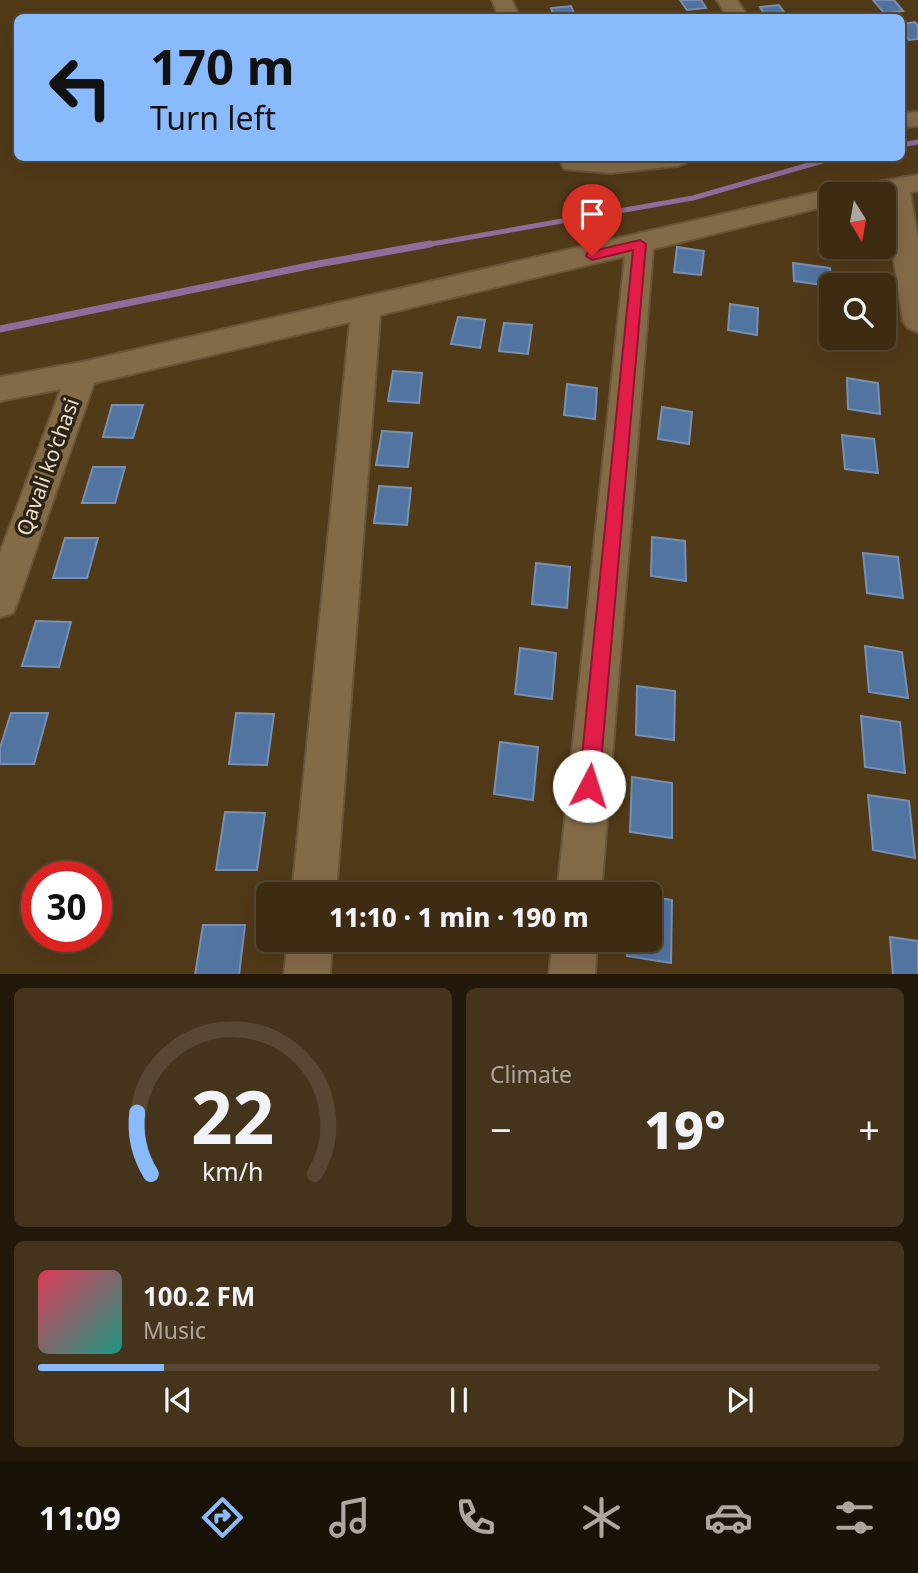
<!DOCTYPE html>
<meta charset="utf-8">
<style>
body{margin:0;font-family:"Noto Sans",sans-serif;background:#44341b;color:#f1f3f6;height:100vh;display:flex;flex-direction:column;font-size:26px;white-space:nowrap}
*{box-sizing:border-box;margin:0}
p{font-size:23px;color:#ada79f}
.icon{flex:none;width:38px;height:38px;fill:none;stroke:currentColor;stroke-width:2;stroke-linecap:round;stroke-linejoin:round}
.map{position:relative;height:974px;overflow:hidden}
.side{display:flex;flex-direction:column;gap:14px;padding:14px;background:#22180a;flex:1}
.side>*{flex:none}
.hud{position:absolute;left:14px;top:14px;width:891px;height:147px;border-radius:10px;box-shadow:0 7px 28px #0002,0 0 0 2px #564832;background:#89bafc;color:#111;overflow:hidden}
.needle{width:46px;rotate:169deg}
.controls{position:absolute;left:819px;top:182px;display:grid;gap:14px}
.controls a{display:grid;place-items:center;width:77px;height:77px;border-radius:10px;background:#3d2c12;box-shadow:0 7px 28px #0002,0 0 0 2px #564832;font-size:35px}
.speed{position:absolute;left:21px;top:861px;display:flex;gap:14px;font-size:35px;font-weight:700;text-align:center}
.speed>*{display:grid;place-content:center;width:91px;height:91px;border-radius:50%;background:#3d2c12;box-shadow:0 7px 28px #0002,0 0 0 2px #564832;line-height:1}
.speed .limit{border:10px solid #d22;background:#fff;color:#111}
.pin{position:absolute;display:grid;place-items:center;width:60px;height:60px;color:#fff;margin:-72px -30px;border-radius:50% 50% 50% 0;rotate:-45deg;box-shadow:0 0 7px #0007}
.pin .icon{rotate:45deg}
.me{position:absolute;width:77px;margin:-38px;rotate:5deg;stroke-linejoin:round;filter:drop-shadow(0 0 5px #0008)}
.turn{display:flex;align-items:center;gap:24px;height:147px;padding:0 21px;font-size:32px}
.turn .icon{width:91px;height:91px;stroke-width:2.5}
.turn b{display:block;font-size:49px;line-height:60px}
.big{font-size:52px;font-weight:800;line-height:1.1}
.side .tile{flex:1;display:flex;flex-direction:column;justify-content:center;gap:10px;min-width:0;padding:0 24px;border-radius:10px;background:#44341b}
.side .dial{align-items:center;gap:0}
.dial svg{height:182px;overflow:visible;fill:none;stroke:#564832;stroke-width:7;stroke-linecap:round;text-anchor:middle}
.dial text{fill:#f1f3f6;stroke:none}
.song{display:flex;align-items:center;gap:21px}
.cover{width:84px;height:84px;border-radius:10px;background:linear-gradient(135deg,hsl(350 70% 55%),hsl(170 70% 35%))}
.played{height:7px;border-radius:4px;background:linear-gradient(90deg,#89bafc 15%,#564832 15%)}
.keys{display:flex;justify-content:space-around;direction:ltr}
.heat{display:flex;justify-content:space-between;align-items:center;font-size:38px;direction:ltr}
.side .tiles{flex:1;display:grid;gap:14px;grid-template-columns:1fr 1fr}
.tile:last-child{grid-column:span 2}
.trip{position:absolute;left:256px;top:882px;width:406px;height:70px;border-radius:10px;background:#3d2c12;box-shadow:0 7px 28px #0002,0 0 0 2px #564832;font-weight:800;line-height:70px;text-align:center}
.menu{display:flex;height:112px;justify-content:space-around;align-items:center;background:#181207;color:#ada79f}
.menu .icon{width:49px;height:49px}
.menu .active{color:#89bafc}
.menu b{font-size:32px;color:#f1f3f6}
.map>svg:first-child{display:block}
.lines{fill:none;stroke-linecap:round;stroke-linejoin:round}
.stream-far1{stroke:#8e6c9c;stroke-width:5}
.stream{stroke:#8e6c9c;stroke-width:7}
.building{fill:#5274a1;stroke:#7891b3;stroke-width:2}
.minor-casing{stroke:#695639;stroke-width:4}
.minor{fill:#846b48;fill-rule:evenodd}
.route{fill:#e11d48;stroke:#92132f;stroke-width:2}
.labels{text-anchor:middle;stroke-width:7;stroke-linejoin:round;paint-order:stroke}
.street-label{font-size:21px;fill:#eddfcc;stroke:#2e2415}
</style>
<div class="map">
<svg width="918" height="975" viewBox="0 0 918 975">
<rect width="100%" height="100%" fill="#513a18"/>
<g class="lines">
<!-- stream-far1 -->
<path class="stream-far1" d="M901,145L918,142
M420,246L693,198L833,158"/>
<!-- stream -->
<path class="stream" d="M0,329L318,264L430,244"/>
</g>
<!-- building -->
<path class="building" d="M680,0H701L706,8L687,10Z
M873,0H894L903,11L884,13Z
M779,5L788,18H767L760,7Z
M571,6L576,18H555L551,8Z
M915,22L918,26V39L909,40L901,31V24Z
M677,247L704,251L701,275L674,272Z
M793,263L830,268L831,286L794,281Z
M730,304L758,308L757,335L728,330Z
M458,317L485,320L480,348L451,344Z
M504,323L532,325L528,354L499,351Z
M393,371L422,373L419,403L388,401Z
M847,378L878,383L880,414L848,409Z
M567,384L597,388L595,419L564,415Z
M112,405H143L133,438L103,437Z
M662,407L692,412L689,444L658,439Z
M382,431L412,433L408,467L376,465Z
M842,435L874,439L878,473L845,469Z
M93,467H125L115,503H82Z
M379,486L411,488L407,525L374,523Z
M652,537L685,541L686,581L651,576Z
M65,538H98L87,578H53Z
M863,553L898,557L903,598L867,593Z
M536,563L570,567L567,608L532,604Z
M36,621L71,622L59,667L22,666Z
M865,646L902,652L908,698L869,692Z
M520,648L556,653L552,699L515,694Z
M637,686L675,691L674,740L636,735Z
M11,713H48L34,764H0V748Z
M236,713L274,714L267,765L229,764Z
M861,716L900,722L905,773L865,767Z
M500,742L538,747L533,800L494,794Z
M632,777L672,783V838L630,832Z
M868,795L909,801L915,858L873,850Z
M225,812L265,813L257,870H216Z
M649,896L672,900L671,963L627,956L628,940H649Z
M203,925H245L239,975H195Z
M890,937L918,941V975H893Z"/>
<g class="lines">
<!-- minor casing -->
<g class="minor-casing">
<path id="minor" d="M492,0H512L520,18H499Z
M717,0H737L749,18H728Z
M918,112V126L901,127V113Z
M559,158H689L686,163L677,166L611,173L564,169Z
M918,175V191L910,192L918,239V332L908,328L903,321L884,194H831V205L653,249L601,894H557L625,256L380,315L336,894H292L350,322L94,383L18,601L13,613L0,617V553L61,389L0,401V377L82,362L831,189C838,190 904,177 918,175Z
M288,940H332L330,975H284Z
M553,940H597L595,975H549Z"/>
</g>
<!-- minor -->
<use href="#minor" class="minor"/>
</g>
<!-- route -->
<path class="route" d="M640,240L646,244L599,786L596,793L589,796L582,793L579,786L633,250L592,260L586,256L588,252Z"/>
<g class="labels">
<!-- street labels -->
<g class="street-label">
<text transform="translate(48 467) rotate(-70)" y="7">Qavali ko'chasi</text>
</g>
</g>
</svg>
<div class="controls">
<a><svg class="needle" viewBox="-14 -14 28 28"><path d="M0-13l5 13h-10z" fill="#e53935"/><path d="M0 13l5-13h-10z" fill="#ada79f"/></svg></a>
<a><svg class="icon" aria-label="search" viewBox="0 0 24 24"><circle cx="10" cy="10" r="6"/><path d="M15 15l6 6"/></svg></a>
</div>
<div class="speed"><div class="limit">30</div></div>
<div class="pin" style="left:592px;top:256px;background:#d93025"><svg class="icon" aria-label="arrive" viewBox="0 0 24 24"><path d="M6 21V4h12l-3 4 3 4H6"/></svg></div>
<svg class="me" style="left:589px;top:786px" viewBox="-20 -20 40 40"><circle r="19" fill="#fff"/><path d="M0-13L10 11 0 6-10 11z" fill="#e11d48"/></svg>
<div class="trip">11:10 · 1 min · 190 m</div>
<div class="hud">
<div class="turn"><svg class="icon" aria-label="left" viewBox="0 0 24 24"><path d="M17 20v-9H6M10 6l-5 5 5 5"/></svg><div><b>170 m</b>Turn left</div></div>
</div>
</div>
<section class="side">
<div class="tiles">
<div class="tile dial"><svg viewBox="0 0 100 80">
<path d="M14 69A42 42 0 1 1 86 69"/>
<path d="M14 69A42 42 0 0 1 8 42" stroke="#89bafc"/>
<text x="50" y="56" font-size="32" font-weight="700">22</text>
<text x="50" y="72" font-size="11">km/h</text>
</svg></div>
<div class="tile"><p>Climate</p>
<div class="heat"><a>−</a><b class="big">19°</b><a>+</a></div>
</div>
<div class="tile">
<div class="song"><i class="cover"></i><div><b>100.2 FM</b><p>Music</p></div></div>
<div class="played"></div>
<div class="keys"><svg class="icon" aria-label="previous" viewBox="0 0 24 24"><path d="M18 5L8 12l10 7zM5 5v14"/></svg><svg class="icon" aria-label="pause" viewBox="0 0 24 24"><path d="M8 5v14M16 5v14"/></svg><svg class="icon" aria-label="next" viewBox="0 0 24 24"><path d="M6 5l10 7-10 7zM19 5v14"/></svg></div>
</div>
</div>
</section>
<nav class="menu">
<b>11:09</b>
<svg class="icon active" aria-label="directions" viewBox="0 0 24 24"><path d="M12 3l9 9-9 9-9-9zM9 14v-3h6M13 9l2 2-2 2"/></svg>
<svg class="icon" aria-label="music" viewBox="0 0 24 24"><path d="M9 18V5l10-2v13"/><circle cx="6" cy="18" r="3"/><circle cx="16" cy="16" r="3"/></svg>
<svg class="icon" aria-label="phone" viewBox="0 0 24 24"><path d="M5 4h4l2 5-3 2q2 4 5 5l2-3 5 2v4C11 20 4 13 5 4z"/></svg>
<svg class="icon" aria-label="climate" viewBox="0 0 24 24"><path d="M12 3v18M4 7l16 10M4 17L20 7"/></svg>
<svg class="icon" aria-label="car" viewBox="0 0 24 24"><path d="M5 17H2v-5l4-1 3-4h7l3 4 3 1v5h-3M9 17h6M6 11h13"/><circle cx="7" cy="17" r="2"/><circle cx="17" cy="17" r="2"/></svg>
<svg class="icon" aria-label="filters" viewBox="0 0 24 24"><path d="M4 7h16M4 17h16"/><circle cx="9" cy="7" r="2"/><circle cx="15" cy="17" r="2"/></svg>
</nav>
